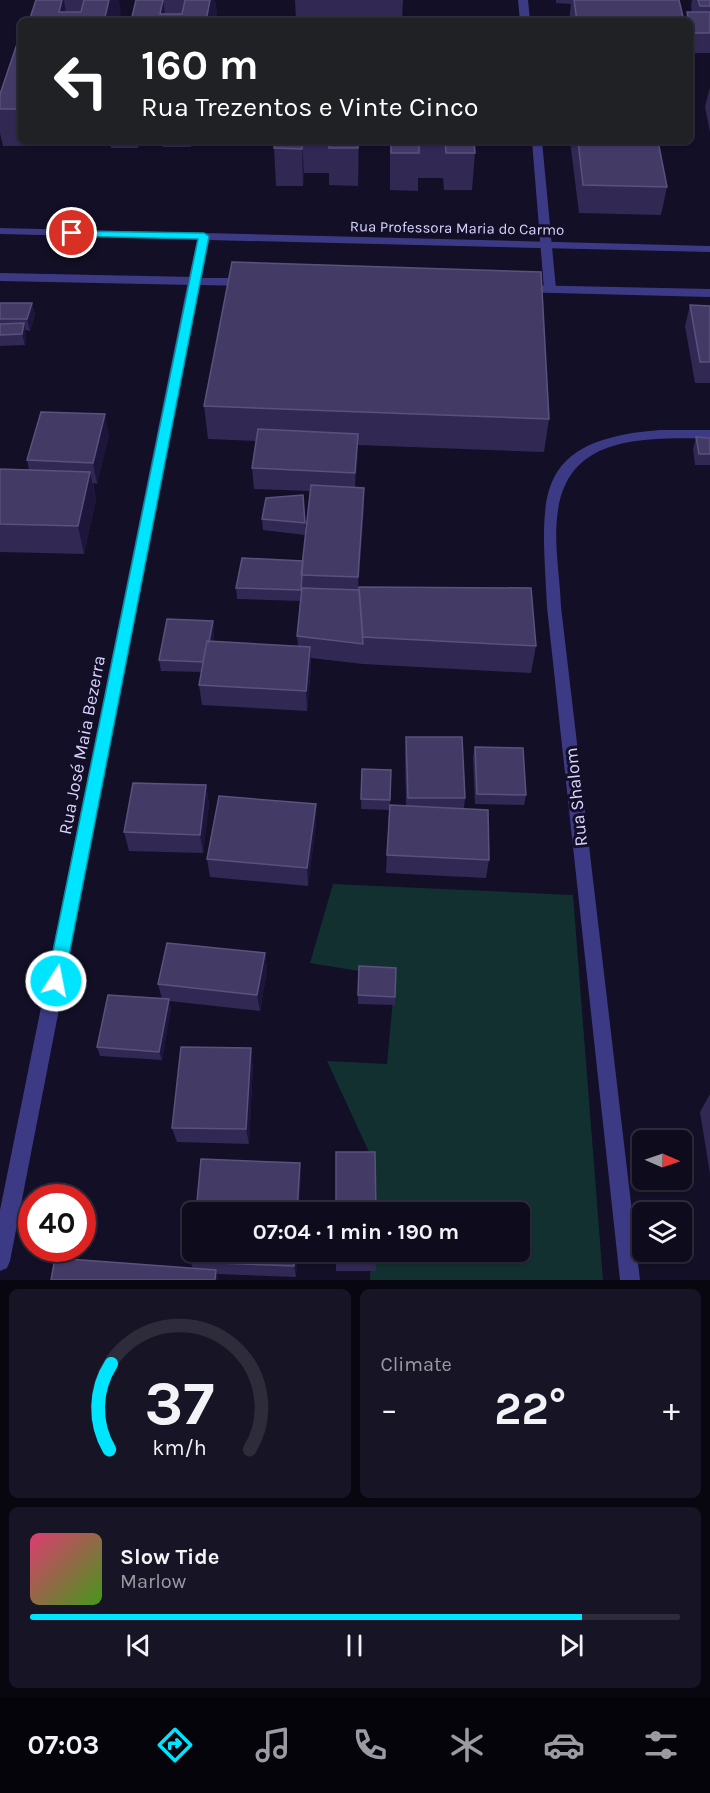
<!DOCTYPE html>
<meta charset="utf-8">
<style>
body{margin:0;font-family:Karla,sans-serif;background:#171425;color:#f1f3f6;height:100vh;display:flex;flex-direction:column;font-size:22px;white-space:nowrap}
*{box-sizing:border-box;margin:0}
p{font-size:20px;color:#9b9ba3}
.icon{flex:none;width:33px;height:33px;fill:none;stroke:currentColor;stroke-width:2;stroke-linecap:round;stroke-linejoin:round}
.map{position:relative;height:1280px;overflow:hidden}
.drawer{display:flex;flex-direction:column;gap:9px;padding:9px;background:#08060f;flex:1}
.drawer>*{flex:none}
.guide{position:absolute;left:18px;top:18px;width:675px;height:126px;border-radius:9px;box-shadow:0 2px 4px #0004,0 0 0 2px #2e2b3b;background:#202124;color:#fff;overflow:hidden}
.needle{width:39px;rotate:92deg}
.fabs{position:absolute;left:632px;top:1130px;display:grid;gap:12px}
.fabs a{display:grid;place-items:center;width:60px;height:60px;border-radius:9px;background:#0e0b1c;box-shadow:0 2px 4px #0004,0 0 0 2px #2e2b3b;font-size:30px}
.speed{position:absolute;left:18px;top:1184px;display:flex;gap:12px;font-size:30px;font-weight:700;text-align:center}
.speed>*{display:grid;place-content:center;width:78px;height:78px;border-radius:50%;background:#0e0b1c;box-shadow:0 2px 4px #0004,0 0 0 2px #2e2b3b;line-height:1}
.speed .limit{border:9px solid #d22;background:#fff;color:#111}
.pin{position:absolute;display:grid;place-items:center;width:51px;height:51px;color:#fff;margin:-26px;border:3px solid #fff;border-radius:50%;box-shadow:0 2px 6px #0007}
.me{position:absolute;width:66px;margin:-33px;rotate:11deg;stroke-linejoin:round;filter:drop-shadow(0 0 4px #0008)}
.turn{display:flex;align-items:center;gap:21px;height:126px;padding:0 24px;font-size:27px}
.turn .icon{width:78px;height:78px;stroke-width:2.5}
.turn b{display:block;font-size:42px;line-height:51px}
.big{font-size:45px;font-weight:700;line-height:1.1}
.drawer .widget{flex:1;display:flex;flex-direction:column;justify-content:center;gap:9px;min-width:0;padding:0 21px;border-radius:9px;background:#171425}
.drawer .dial{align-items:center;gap:0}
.dial svg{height:156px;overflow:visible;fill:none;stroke:#2e2b3b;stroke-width:7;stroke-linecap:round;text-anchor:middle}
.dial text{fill:#f1f3f6;stroke:none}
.song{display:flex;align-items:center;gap:18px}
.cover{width:72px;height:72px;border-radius:9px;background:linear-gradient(135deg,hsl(340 70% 55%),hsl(100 70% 35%))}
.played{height:6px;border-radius:3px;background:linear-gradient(90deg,#00e5ff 85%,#2e2b3b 85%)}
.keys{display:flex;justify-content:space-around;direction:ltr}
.heat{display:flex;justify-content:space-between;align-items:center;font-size:33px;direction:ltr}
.drawer .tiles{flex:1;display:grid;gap:9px;grid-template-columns:1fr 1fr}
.widget:last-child{grid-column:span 2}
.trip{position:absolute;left:182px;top:1202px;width:348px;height:60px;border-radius:9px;background:#0e0b1c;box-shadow:0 2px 4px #0004,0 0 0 2px #2e2b3b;font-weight:700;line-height:60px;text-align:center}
.tab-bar{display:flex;height:96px;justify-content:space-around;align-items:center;background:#06040b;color:#9b9ba3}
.tab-bar .icon{width:42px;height:42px}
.tab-bar .selected{color:#00e5ff}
.tab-bar b{font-size:27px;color:#f1f3f6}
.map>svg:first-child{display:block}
.green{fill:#12302f}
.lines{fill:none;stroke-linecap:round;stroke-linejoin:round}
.minor{fill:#3d3a85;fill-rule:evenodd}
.tertiary{fill:#3d3a85;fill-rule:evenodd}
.wall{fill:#312854}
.shaded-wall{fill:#1d163a}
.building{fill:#433a66;stroke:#5a527e;stroke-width:1.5}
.route{fill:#00e5ff;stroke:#0095a6;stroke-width:1.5}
.labels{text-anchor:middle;stroke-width:6;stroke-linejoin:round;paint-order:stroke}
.far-street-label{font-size:15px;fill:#d9d4ff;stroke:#130f26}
.street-label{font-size:18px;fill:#d9d4ff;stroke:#130f26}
</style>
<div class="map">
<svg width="710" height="1280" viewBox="0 0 710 1280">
<rect width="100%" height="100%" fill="#130f26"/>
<!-- green -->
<path class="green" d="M333,884L573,895L603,1280H370L371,1251H519V1212H373L375,1165L327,1061L387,1064L395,977L310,963Z"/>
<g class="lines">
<!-- minor -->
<path class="minor" d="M518,0H528L530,21H520Z
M532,141H542L556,289L550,293L544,289Z
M0,228L204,233L210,236L204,239L0,234Z
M0,273L194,277L200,281L194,285L0,281Z
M660,430H710V438C649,439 570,432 558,510C553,542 560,576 561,607L640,1280H620L547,607C542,500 528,440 660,430Z"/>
<!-- tertiary -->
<path class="tertiary" d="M204,233L710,246V252L209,240L202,278H248L254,282L248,286L200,285L10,1261L7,1268L0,1271V1210L188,281L198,236Z
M521,285L710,289V297L517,292L515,289Z"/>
</g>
<!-- wall -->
<path class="wall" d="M36,0H109L121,13L29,21Z
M136,0H215L217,15L131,21Z
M295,0H403L402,21L296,20Z
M556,0H679L684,21H569L571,4L556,3Z
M692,0H710V53H693L690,70V21H685L687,12H692L691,6Z
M21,44V141H31L29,146H3L0,133V94Z
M710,87V132L705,107Z
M54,141H84L82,146H55Z
M110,141H140L138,148H111Z
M162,141H192L191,147H163Z
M275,141H359L358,186L329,185V173H304L303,186H276L274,148Z
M390,141H474L475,153L472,190H444L443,178H418V191L390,190Z
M570,141H658L667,187L661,215L579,213Z
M0,303H32L35,315L30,331L25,330L26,335L25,345L0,346Z
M690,305L710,306V383H695L685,326Z
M204,406L549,419L544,452L358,445L355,487L364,488V508L358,590L536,646L531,673L363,664L311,658V667L307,711L202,705L199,685L201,672L161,671L159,660L213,621L214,632L213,642L298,646L297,636L300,601L237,599L236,588L303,561L305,535L263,530L262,519L305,523L306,533L310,491L254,489L252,468L256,441L208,439Z
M109,435L97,484L93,483L96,500L84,554L0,552V469L29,470L27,460Z
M696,437L710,438V465H695L693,449Z
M406,737L465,798L464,808L489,860L486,878L386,873L389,810L361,809L362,769L391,770L390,805L406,806L405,756Z
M475,747L526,795L524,805L475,804L473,757Z
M206,785L209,804L203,853L129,851L124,832Z
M316,804V823L308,886L210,877L207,859Z
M265,953L267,970L260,1011L169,1001L171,1008L162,1060L100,1056L97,1047L162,999L158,984Z
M396,968L395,1005L358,1004V995Z
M253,1064L249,1144L177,1142L172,1128Z
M710,1094V1174L700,1112Z
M297,1251L296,1277L217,1274L193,1268L190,1262Z
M336,1251H376V1271H336Z"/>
<!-- shaded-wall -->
<path class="shaded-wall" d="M62,0H64L67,21L59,12Z
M109,0H119L121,13L119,21H104Z
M163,0L166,21L160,14Z
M210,0H215L217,15L215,21H206Z
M302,141L304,173L303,186L302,149Z
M358,141H359L358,186Z
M32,303L35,315L30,331L27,319Z
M24,323L26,335L25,345L22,334Z
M105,414L109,435L97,484L93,463Z
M358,434V455L355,494V473Z
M90,472L96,500L84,554L78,526Z
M364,488V508L358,598V577Z
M213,621L214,632L207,672L206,662Z
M310,647L311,667L307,711L306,691Z
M206,785L209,804L203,853L200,835Z
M316,804V823L308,886L307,868Z
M265,953L267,970L260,1011L257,995Z
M169,999L171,1008L162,1060L159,1052Z
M251,1048L253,1064L249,1144L246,1129Z
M300,1163L301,1177L299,1212H297Z
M295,1251H297L296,1277L294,1266Z
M216,1270L219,1280H215Z"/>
<!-- building -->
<path class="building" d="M36,0H62L59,12H81L84,0H109L104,21H29Z
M136,0H163L160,14H182L185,0H210L206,21H131Z
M574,0H679L684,21H577Z
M698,0H710V6H700Z
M687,12H710V33H692Z
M690,42L693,54H690Z
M17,44H21V109H0V94Z
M275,141H302V149L274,148Z
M329,141H358V148H329Z
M391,141H419V153H391Z
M445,141H474L475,153H446Z
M578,141H658L667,187L583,185Z
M232,262L541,272L549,419L204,406Z
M0,303H32L27,319H0Z
M690,305L710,306V362H700Z
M24,323L22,334L0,335V324Z
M41,412L105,414L93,463L27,460Z
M258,429L358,434L355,473L252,468Z
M696,437L710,438V454H699Z
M0,469L90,472L78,526L0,524Z
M311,485L364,488L358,577L301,575Z
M303,495L305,523L262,519L266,498Z
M242,558L303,561L301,590L236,588Z
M359,587L531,588L536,646L363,637Z
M302,588L359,590L363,644L297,636Z
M167,619L213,621L209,642L207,641L203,662L159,660Z
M207,641L310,647L306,691L199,685Z
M406,737H462L465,798H408Z
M475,747L523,748L526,795L477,794Z
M362,769L391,770L390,800L361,799Z
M133,783L206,785L200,835L124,832Z
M219,796L316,804L307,868L207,859Z
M390,805L488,810L489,860L387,855Z
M167,943L265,953L257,995L158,984Z
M359,966L396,968L395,997L358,995Z
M108,995L169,999L159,1052L97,1047Z
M181,1047L251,1048L246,1129L172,1128Z
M336,1152H375L376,1212H336Z
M201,1159L300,1163L297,1212H196Z
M192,1246V1251H295L294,1266L190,1262Z
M336,1251H376L377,1259L335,1260Z
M55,1258L216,1270L215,1280H51Z"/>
<!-- route -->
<path class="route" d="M68,231L204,233L209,236L64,981L61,987L56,989L50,987L47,981L198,239L72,236L68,235Z"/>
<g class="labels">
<!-- far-street labels -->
<g class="far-street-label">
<text transform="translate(457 228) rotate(1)" y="5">Rua Professora Maria do Carmo</text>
</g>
<!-- street labels -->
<g class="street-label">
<text transform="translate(82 745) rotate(-79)" y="6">Rua José Maia Bezerra</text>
<text transform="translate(576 797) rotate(-96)" y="6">Rua Shalom</text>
</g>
</g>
</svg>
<div class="fabs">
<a><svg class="needle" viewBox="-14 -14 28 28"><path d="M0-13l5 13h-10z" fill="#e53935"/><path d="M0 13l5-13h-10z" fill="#9b9ba3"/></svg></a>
<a><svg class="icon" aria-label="layers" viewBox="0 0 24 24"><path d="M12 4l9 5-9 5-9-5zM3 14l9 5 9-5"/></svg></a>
</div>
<div class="speed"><div class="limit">40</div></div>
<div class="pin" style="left:72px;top:233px;background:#d93025"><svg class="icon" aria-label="arrive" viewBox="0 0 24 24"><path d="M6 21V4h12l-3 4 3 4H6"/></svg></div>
<svg class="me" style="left:56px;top:981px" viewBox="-20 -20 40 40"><circle r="17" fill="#00e5ff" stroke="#fff" stroke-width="3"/><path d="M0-11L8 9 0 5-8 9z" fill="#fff"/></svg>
<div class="trip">07:04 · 1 min · 190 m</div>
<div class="guide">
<div class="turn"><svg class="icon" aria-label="left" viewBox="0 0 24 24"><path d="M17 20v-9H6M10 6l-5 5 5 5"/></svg><div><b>160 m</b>Rua Trezentos e Vinte Cinco</div></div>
</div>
</div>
<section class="drawer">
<div class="tiles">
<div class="widget dial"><svg viewBox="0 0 100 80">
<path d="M14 69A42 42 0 1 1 86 69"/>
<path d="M14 69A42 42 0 0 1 15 25" stroke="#00e5ff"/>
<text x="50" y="56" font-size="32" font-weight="700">37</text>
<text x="50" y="72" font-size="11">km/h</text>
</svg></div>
<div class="widget"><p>Climate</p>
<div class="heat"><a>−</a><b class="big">22°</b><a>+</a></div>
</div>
<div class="widget">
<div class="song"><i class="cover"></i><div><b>Slow Tide</b><p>Marlow</p></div></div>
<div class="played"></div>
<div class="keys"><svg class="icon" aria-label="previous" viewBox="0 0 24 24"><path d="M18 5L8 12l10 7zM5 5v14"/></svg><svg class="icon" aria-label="pause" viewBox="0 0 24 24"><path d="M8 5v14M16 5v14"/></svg><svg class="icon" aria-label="next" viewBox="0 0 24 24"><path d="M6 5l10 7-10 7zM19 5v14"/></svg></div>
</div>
</div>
</section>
<nav class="tab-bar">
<b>07:03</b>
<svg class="icon selected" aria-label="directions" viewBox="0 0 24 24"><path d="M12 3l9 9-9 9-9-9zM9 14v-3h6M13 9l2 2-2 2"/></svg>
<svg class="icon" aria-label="music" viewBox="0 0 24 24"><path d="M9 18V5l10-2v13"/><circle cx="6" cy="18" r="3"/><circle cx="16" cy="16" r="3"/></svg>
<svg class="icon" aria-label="phone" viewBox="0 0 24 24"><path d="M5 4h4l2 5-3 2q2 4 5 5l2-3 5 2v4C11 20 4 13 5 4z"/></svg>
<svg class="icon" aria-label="climate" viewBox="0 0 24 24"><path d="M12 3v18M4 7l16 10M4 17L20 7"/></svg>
<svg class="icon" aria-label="car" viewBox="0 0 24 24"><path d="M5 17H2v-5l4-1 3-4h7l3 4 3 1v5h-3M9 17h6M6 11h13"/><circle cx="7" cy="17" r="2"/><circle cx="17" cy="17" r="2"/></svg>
<svg class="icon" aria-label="filters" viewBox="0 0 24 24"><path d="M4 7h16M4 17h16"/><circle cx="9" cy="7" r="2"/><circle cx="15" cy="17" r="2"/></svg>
</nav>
